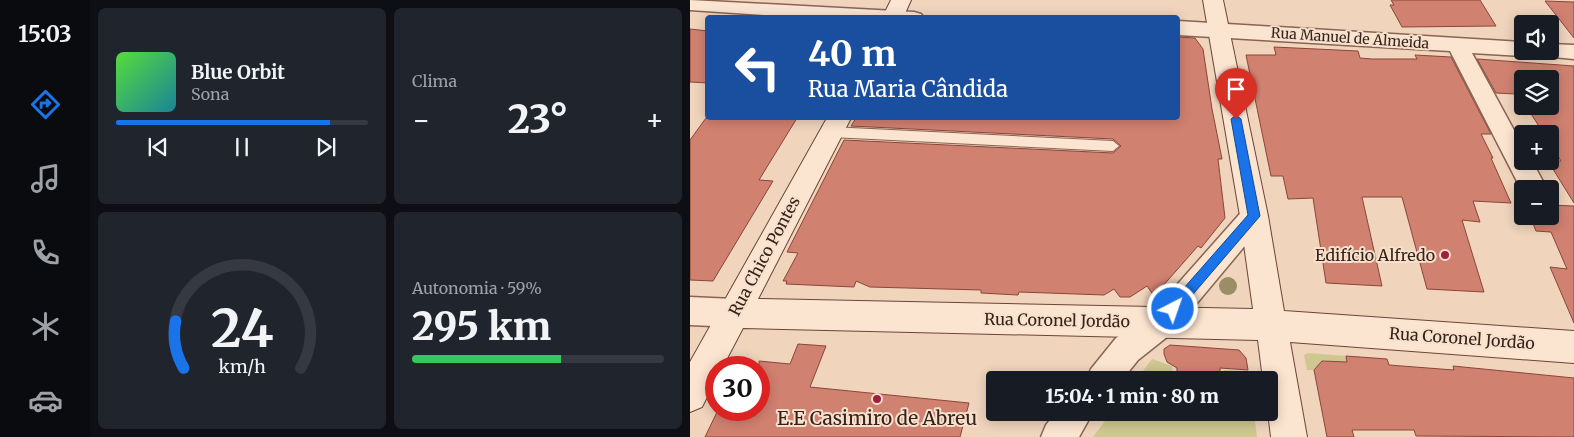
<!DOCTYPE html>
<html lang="pt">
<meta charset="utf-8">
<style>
body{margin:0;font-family:Merriweather,serif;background:#20242c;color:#f1f3f6;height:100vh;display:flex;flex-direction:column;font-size:19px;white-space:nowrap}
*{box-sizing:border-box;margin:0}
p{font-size:16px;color:#9ea1a6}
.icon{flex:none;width:28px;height:28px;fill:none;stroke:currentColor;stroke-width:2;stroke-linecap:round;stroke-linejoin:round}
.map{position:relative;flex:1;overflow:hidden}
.drawer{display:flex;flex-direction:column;gap:8px;padding:8px;background:#0d0f14;width:600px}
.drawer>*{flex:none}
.banner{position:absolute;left:15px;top:15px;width:475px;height:105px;border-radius:5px;box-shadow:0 2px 12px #0003;background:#1a4fa0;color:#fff;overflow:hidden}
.tools{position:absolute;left:824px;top:15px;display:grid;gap:10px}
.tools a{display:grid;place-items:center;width:45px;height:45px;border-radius:5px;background:#171b24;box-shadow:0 2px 12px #0003;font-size:25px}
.speed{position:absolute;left:15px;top:356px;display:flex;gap:10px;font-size:25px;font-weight:700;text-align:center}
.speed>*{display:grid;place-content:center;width:65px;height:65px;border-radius:50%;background:#171b24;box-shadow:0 2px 12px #0003;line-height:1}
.speed .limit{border:8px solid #d22;background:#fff;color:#111}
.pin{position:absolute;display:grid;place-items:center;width:42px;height:42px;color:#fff;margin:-51px -21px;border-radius:50% 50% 50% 0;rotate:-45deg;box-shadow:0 0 5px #0007}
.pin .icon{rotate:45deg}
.me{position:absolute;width:55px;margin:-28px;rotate:41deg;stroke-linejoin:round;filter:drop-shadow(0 0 4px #0008)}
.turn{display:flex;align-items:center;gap:18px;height:105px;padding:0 20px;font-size:22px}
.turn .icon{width:65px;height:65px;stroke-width:2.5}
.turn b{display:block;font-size:35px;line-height:42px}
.big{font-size:38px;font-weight:800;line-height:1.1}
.drawer .widget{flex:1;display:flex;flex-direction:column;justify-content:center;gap:8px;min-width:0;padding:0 18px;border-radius:8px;background:#20242c}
.drawer .dial{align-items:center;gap:0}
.dial svg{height:130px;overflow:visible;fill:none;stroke:#363941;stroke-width:7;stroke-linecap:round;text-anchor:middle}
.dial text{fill:#f1f3f6;stroke:none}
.song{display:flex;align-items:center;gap:15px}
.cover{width:60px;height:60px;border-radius:8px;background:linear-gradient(135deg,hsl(110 70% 55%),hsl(190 70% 35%))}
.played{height:5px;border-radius:2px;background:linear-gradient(90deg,#1a73e8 85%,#363941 85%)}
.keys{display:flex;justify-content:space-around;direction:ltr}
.heat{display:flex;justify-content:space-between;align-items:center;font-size:28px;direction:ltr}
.charge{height:8px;border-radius:4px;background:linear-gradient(90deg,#34c759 59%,#363941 0)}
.drawer .tiles{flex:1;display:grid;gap:8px;grid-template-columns:repeat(2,1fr)}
.trip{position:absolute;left:296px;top:371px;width:292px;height:50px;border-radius:5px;background:#171b24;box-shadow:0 2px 12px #0003;font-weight:800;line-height:50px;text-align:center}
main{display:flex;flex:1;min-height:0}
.tabs{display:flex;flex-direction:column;width:90px;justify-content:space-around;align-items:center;background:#090b0e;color:#9ea1a6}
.tabs .icon{width:35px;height:35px}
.tabs .active{color:#1a73e8}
.tabs b{font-size:22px;color:#f1f3f6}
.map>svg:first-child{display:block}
.green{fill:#cfc790}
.building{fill:#d18170;stroke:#8a4639}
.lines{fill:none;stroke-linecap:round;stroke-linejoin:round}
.lane-casing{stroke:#896455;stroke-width:2}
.street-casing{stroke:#896455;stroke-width:3}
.secondary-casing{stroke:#6b4538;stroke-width:2}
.lane{fill:#fbe4d0;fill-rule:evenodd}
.street{fill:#fbe4d0;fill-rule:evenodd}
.secondary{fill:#fbe4d0;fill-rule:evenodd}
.tree{fill:#9a8e66}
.route{fill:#1a73e8;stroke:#114b97}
.poi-dot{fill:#9c213f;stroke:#f7e1cc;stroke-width:2}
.labels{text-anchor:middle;stroke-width:4;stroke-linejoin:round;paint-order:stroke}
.far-street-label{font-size:14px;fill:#37221b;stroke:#f7e1cc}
.poi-label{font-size:16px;fill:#37221b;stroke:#f7e1cc;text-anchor:end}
.street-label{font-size:16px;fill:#37221b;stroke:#f7e1cc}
.near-poi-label{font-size:19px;fill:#37221b;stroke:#f7e1cc}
</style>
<main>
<nav class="tabs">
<b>15:03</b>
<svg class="icon active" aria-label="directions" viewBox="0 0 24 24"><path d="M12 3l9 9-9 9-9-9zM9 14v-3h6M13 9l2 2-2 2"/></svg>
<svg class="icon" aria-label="music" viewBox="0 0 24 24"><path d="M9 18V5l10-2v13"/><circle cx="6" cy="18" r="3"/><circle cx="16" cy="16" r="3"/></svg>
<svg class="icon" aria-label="phone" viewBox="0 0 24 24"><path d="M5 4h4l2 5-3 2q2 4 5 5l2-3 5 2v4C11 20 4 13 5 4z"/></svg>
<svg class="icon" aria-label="climate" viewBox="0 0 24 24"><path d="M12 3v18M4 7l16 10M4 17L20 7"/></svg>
<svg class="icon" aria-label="car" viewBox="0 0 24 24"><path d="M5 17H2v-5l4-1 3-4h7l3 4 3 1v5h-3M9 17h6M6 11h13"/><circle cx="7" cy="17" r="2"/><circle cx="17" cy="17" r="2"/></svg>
</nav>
<section class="drawer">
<div class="tiles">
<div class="widget">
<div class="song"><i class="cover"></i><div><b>Blue Orbit</b><p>Sona</p></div></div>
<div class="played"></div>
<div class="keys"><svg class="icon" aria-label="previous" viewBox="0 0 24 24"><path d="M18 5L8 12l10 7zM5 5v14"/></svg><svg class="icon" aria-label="pause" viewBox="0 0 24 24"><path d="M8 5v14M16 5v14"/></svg><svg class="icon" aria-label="next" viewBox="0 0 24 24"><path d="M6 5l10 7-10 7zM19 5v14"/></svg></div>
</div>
<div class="widget"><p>Clima</p>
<div class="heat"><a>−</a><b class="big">23°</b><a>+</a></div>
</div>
<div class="widget dial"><svg viewBox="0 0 100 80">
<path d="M14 69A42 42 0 1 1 86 69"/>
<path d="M14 69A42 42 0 0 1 9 40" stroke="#1a73e8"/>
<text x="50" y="56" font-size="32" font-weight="700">24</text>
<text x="50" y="72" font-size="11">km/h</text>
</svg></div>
<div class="widget"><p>Autonomia · 59%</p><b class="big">295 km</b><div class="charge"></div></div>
</div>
</section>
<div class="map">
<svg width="884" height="437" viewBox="0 0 884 437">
<rect width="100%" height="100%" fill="#f0d4bc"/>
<!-- green -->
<path class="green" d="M618,353L656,356L657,362L632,361L624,370H617L614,355Z
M462,359L482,366L483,380H446Z
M534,370L560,371L561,380H534Z
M421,413H564L567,437H403Z"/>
<!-- building -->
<path class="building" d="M701,0H790L806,26L712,27L700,5H704Z
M855,1L884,2V38Z
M0,29L18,31V83L0,82Z
M488,37L505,38L513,49L522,109L532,159H528L535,218L511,248L508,246L464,296L457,286L440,297H430L424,289L414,295L329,292L328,295L291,293V290L180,287L166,281L164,287L96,284L97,281H93L108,253L97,252L154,140L423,153L431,146L423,139L161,126L166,118H488Z
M584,47L668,51L670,58L682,59H727L725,55L761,57L801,134H791L803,158H801L821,203L783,201L790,222L772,220L794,292L737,289L712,197H672L692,286L636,283L623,198L598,199L593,176H581L556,55H586Z
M787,59L884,66V203L858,161H871L860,144V134H854L836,106H860V79H832V104L826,94L806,93Z
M16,118H107L69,180L83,181L23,281L0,280V140Z
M860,205L884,206V323L860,267L877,269L861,232L846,231L840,216H860Z
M108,344L136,346L120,387L279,403L270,437H15L28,410H69V361L100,364Z
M480,345L549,350L556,358L558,370L530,368V380H487V368L477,362L474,354V349Z
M656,356L697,359L699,365L764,370L763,366L884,378V437L726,436L724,430H662L664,437H637L624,370L632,361L657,362Z"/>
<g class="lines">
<!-- lane casing -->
<g class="lane-casing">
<path id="lane" d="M141,127L423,141L429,146L423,151L141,137L135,132Z"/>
</g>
<!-- street casing -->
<g class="street-casing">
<path id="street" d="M0,0L224,12L231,14L234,18H117L0,10Z
M488,21L832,42V51H841L839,54L832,56L782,53L832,145V161H842L857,189H832V191L760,51L488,35Z
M860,44L884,45V59L853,56L850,51H860Z
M564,205L573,208L577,216L573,224L482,333L448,360L432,380H396L401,369L426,338L462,313L555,208Z
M0,297L44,299L54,303L59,313L54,323L44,327L0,325Z
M366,412H403L389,437H351L356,425Z"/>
</g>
<!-- secondary casing -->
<g class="secondary-casing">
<path id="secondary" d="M201,0H221L213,18H192Z
M513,0H533L578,216L594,311L884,331V363L600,342L617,437H581L578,412H580V380H573L568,340L53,328L32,368H26V379L12,407L0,412V362L137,118H161L68,299L563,309L550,216Z"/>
</g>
<!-- lane -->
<use href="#lane" class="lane"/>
<!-- street -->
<use href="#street" class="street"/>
<!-- secondary -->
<use href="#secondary" class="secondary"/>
</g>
<!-- trees -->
<circle class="tree" cx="538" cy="286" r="9"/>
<!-- route -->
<path class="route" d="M546,115L551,119L570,216L487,313L483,315L479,313L477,309L479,305L558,215L541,119Z"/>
<!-- markers -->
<g class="poi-dot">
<circle cx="755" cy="255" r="5"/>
<circle cx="187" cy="399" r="5"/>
</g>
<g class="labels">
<!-- far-street labels -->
<g class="far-street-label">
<text transform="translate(660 38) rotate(4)" y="5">Rua Manuel de Almeida</text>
</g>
<!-- poi labels -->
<g class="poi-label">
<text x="745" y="261">Edifício Alfredo</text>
</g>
<!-- street labels -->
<g class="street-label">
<text transform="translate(74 256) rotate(-62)" y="6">Rua Chico Pontes</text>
<text transform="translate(367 320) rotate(1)" y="6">Rua Coronel Jordão</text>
<text transform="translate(772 338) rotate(4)" y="6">Rua Coronel Jordão</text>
</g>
<!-- near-poi labels -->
<g class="near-poi-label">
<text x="187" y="425">E.E Casimiro de Abreu</text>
</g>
</g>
</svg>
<div class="tools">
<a><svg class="icon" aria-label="sound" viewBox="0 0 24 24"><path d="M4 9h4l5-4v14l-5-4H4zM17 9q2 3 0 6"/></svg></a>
<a><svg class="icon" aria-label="layers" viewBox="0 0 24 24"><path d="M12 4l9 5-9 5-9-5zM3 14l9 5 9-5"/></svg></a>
<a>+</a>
<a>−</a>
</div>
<div class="speed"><div class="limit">30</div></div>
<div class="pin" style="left:546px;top:119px;background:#d93025"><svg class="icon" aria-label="arrive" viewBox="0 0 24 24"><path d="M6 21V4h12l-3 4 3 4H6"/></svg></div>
<svg class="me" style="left:483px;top:309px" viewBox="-20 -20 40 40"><circle r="17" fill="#1a73e8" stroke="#fff" stroke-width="3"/><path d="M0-11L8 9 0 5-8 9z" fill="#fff"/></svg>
<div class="trip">15:04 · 1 min · 80 m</div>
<div class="banner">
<div class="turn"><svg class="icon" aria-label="left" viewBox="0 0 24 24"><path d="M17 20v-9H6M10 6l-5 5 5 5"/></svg><div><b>40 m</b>Rua Maria Cândida</div></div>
</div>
</div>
</main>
